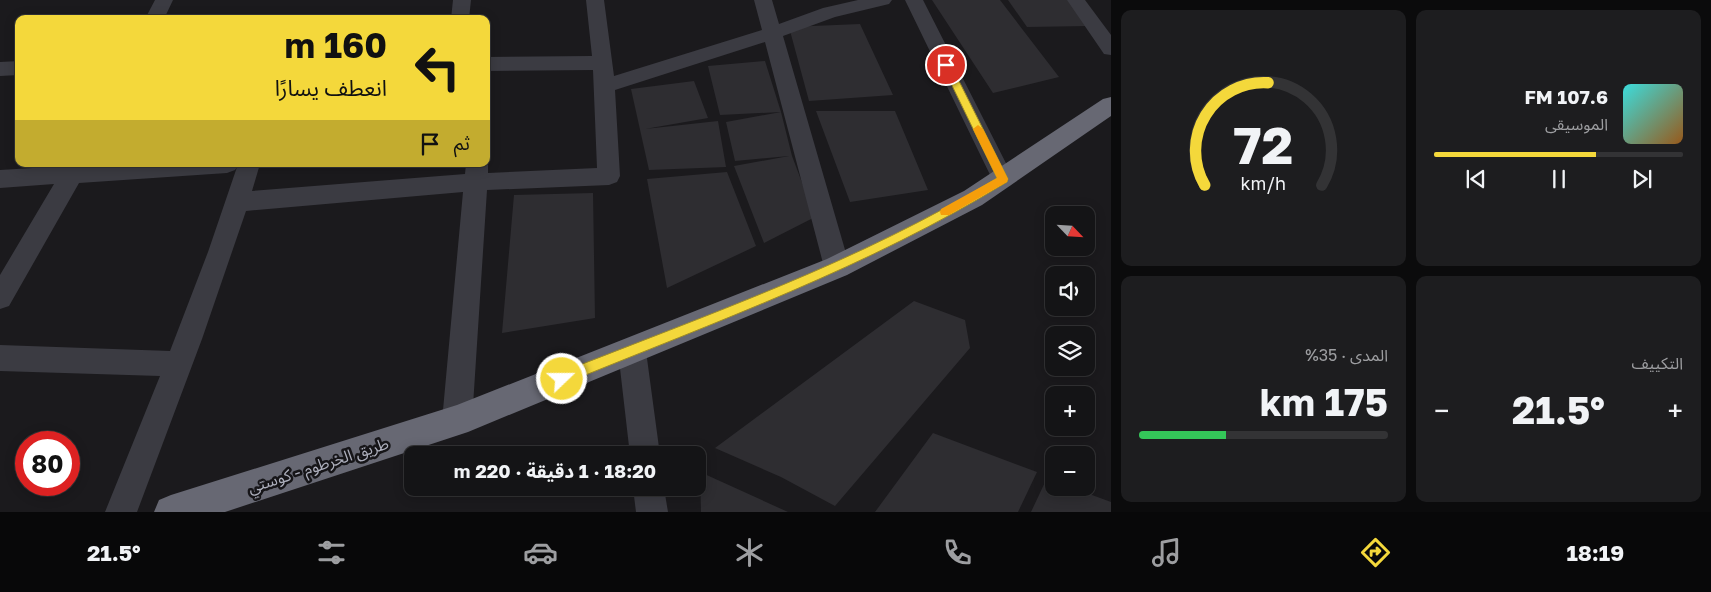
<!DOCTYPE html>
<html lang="ar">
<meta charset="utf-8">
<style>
body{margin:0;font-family:"Golos Text","Noto Sans Arabic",sans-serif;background:#1d1d1f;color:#f1f3f6;direction:rtl;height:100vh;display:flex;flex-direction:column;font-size:19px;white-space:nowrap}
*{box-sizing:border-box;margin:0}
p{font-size:16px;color:#9d9ea1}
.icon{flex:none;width:28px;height:28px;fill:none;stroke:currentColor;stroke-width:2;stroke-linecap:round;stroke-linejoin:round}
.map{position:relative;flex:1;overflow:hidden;direction:ltr}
.drawer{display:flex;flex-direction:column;gap:10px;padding:10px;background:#0b0b0c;width:600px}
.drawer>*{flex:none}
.top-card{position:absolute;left:15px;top:15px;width:475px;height:152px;border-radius:10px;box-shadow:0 2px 12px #0003,0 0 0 1px #333335;direction:rtl;background:#f4d83b;color:#111;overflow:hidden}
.needle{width:32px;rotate:115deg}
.fabs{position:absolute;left:1045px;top:206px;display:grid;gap:10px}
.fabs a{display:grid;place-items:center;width:50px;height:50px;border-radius:10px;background:#141416;box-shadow:0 2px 12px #0003,0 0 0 1px #333335;font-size:25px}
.speed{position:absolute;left:15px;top:431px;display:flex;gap:10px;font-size:25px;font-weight:700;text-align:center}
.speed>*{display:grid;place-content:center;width:65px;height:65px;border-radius:50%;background:#141416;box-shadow:0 2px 12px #0003,0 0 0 1px #333335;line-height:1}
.speed .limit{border:8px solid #d22;background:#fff;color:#111}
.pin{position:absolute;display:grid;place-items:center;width:42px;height:42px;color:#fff;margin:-21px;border:2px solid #fff;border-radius:50%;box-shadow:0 1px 5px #0007}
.me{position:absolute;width:55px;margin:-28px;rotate:68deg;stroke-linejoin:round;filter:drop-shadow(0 0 4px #0008)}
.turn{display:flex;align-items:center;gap:18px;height:105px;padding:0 20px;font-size:22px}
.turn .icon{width:65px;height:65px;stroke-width:2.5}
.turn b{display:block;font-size:35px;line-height:42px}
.then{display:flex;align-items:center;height:48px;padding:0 20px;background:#0003;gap:10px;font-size:19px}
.big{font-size:38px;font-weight:700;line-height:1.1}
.drawer .card{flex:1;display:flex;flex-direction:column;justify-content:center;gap:8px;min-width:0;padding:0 18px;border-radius:10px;background:#1d1d1f}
.drawer .dial{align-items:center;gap:0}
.dial svg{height:130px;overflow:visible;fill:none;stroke:#333335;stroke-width:7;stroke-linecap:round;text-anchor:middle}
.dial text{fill:#f1f3f6;stroke:none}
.song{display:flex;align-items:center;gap:15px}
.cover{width:60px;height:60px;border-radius:8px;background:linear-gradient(135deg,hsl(180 70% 55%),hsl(30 70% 35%))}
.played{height:5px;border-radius:2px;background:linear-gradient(90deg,#f4d83b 65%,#333335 65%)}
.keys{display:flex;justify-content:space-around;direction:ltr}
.heat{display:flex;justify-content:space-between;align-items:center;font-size:28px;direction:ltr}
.charge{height:8px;border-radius:4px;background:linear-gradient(90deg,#34c759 35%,#333335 0)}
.drawer .tiles{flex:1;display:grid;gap:10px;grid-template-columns:repeat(2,1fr)}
.trip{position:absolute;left:404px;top:446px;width:302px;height:50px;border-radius:10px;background:#141416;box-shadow:0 2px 12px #0003,0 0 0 1px #333335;font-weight:700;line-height:50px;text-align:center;direction:rtl}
.tabs{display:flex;height:80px;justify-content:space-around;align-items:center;background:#080809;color:#9d9ea1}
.tabs .icon{width:35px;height:35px}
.tabs .current{color:#f4d83b}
.tabs b{font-size:22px;color:#f1f3f6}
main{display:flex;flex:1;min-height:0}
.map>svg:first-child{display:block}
.building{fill:#2e2d31}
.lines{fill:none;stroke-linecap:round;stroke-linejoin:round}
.minor{fill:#3b3b42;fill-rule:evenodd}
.highway{fill:#676873;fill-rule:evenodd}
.route{fill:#f4d83b;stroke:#9f8c26}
.slow{fill:#f59e0b}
.labels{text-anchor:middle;stroke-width:5;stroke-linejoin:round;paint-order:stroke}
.street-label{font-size:16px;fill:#adafbc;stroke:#161518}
</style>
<main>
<section class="drawer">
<div class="tiles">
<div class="card">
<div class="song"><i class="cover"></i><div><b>107.6 FM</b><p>الموسيقى</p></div></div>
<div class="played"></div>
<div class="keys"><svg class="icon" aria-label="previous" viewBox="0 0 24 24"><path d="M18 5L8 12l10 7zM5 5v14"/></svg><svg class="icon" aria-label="pause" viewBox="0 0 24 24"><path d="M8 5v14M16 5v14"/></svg><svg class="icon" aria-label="next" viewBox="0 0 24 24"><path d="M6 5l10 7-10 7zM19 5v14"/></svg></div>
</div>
<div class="card dial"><svg viewBox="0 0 100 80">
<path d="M14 69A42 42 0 1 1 86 69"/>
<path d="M14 69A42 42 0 0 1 53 6" stroke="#f4d83b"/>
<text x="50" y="56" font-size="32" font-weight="700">72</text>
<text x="50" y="72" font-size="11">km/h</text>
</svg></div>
<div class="card"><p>التكييف</p>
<div class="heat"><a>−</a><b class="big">21.5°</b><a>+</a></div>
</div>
<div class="card"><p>المدى · 35%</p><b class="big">175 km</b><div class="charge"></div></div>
</div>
</section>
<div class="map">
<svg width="1111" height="512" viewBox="0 0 1111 512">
<rect width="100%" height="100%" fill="#1b1a1d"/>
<!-- building -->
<path class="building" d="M932,0H1000L1059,77L993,93Z
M1008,0H1074L1088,26L1027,27Z
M860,24L893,95L809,101L789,27Z
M765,61L781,112L792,156L815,217L764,243L734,166L789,156L735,161L726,122L781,112L720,115L708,66Z
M694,81L708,118L645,129L718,121L726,167L649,170L631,89Z
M816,111H895L928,190L850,202Z
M727,172L756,246L667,288L647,179Z
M593,193L595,318L502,333L514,195Z
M914,301L965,320L970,348L835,506L781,477L715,448Z
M933,433L1037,472L1018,512H875Z
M700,472L788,512H701Z
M1047,478L1054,480V488H1073L1111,502V512H1031Z"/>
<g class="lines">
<!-- minor -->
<path class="minor" d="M155,0H173L164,19H145Z
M453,0H471L469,19H451Z
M586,0H604L614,76L762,30L754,0H772L779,24L823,8L858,0H892L889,4L835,17L783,36L850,267L846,275L837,278L828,275L824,267L765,42L615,90L620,176L617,182L609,185L487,190L472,421L467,431L457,435L447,431L442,421L463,192L246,211L202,339L137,512H105L160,376L0,371V345L170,351L208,252L237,167L235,170L227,173L79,183L9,306L0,309V275L54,184L0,188V170L65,166L67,164H260L252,191L465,174L466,164H486V160L488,164V173L597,168L593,70L486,71V57L592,56Z
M905,0H923L1014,179L1011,185L1003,188L995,185Z
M1067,0H1085L1111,35V55L1104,54Z
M19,61V75L0,76V62Z
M632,338L642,342L646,351L660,455H630L618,351L622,342Z
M633,488H664L668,512H636Z"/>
<!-- highway -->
<path class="highway" d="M1111,97V116L982,205L847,275L468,432L225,512H154L159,500L171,495L457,405L827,259L964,191L1103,99Z"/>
</g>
<!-- route -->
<path class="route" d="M946,62L951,65L1008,179L1007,182C869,267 715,322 566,383L562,385L557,383L555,379L557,374C706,315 860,262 997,178L942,65Z"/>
<!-- slow -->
<path class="slow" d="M978,125L983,129L1008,179L1007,182L949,215H941L940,212L941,209L997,178L973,129Z"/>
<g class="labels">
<!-- street labels -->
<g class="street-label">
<text transform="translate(318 465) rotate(-18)" y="6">طريق الخرطوم - كوستي</text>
</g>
</g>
</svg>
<div class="fabs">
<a><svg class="needle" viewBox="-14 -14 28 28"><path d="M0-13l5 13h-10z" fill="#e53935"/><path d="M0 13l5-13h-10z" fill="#9d9ea1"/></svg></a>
<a><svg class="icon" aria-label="sound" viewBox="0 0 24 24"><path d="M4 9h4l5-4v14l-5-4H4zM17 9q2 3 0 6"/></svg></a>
<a><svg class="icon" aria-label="layers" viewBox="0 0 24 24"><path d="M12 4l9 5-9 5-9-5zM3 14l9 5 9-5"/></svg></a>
<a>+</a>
<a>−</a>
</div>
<div class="speed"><div class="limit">80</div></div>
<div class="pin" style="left:946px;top:65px;background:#d93025"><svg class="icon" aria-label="arrive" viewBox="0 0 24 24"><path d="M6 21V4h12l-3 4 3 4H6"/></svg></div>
<svg class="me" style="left:562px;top:379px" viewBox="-20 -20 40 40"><circle r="17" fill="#f4d83b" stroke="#fff" stroke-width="3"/><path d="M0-11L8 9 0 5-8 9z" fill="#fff"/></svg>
<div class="trip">18:20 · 1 دقيقة · 220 m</div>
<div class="top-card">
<div class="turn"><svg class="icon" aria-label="left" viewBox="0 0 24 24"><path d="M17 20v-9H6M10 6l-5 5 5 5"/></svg><div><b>160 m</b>انعطف يسارًا</div></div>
<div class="then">ثم<svg class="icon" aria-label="arrive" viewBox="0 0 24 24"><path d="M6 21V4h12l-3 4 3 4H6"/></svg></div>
</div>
</div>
</main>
<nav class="tabs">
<b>18:19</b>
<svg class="icon current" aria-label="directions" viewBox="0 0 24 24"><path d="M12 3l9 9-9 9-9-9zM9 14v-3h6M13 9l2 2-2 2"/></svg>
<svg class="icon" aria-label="music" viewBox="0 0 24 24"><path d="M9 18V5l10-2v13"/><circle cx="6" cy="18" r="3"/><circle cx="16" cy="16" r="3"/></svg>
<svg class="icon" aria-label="phone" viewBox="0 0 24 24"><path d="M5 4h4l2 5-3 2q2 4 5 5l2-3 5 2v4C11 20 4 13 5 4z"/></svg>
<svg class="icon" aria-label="climate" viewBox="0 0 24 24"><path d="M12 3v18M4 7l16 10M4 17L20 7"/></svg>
<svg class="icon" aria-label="car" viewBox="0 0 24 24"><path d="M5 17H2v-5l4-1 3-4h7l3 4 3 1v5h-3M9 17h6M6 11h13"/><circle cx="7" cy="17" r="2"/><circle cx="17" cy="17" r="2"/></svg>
<svg class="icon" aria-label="filters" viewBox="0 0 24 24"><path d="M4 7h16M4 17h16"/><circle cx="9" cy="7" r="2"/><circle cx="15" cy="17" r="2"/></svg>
<b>21.5°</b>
</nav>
